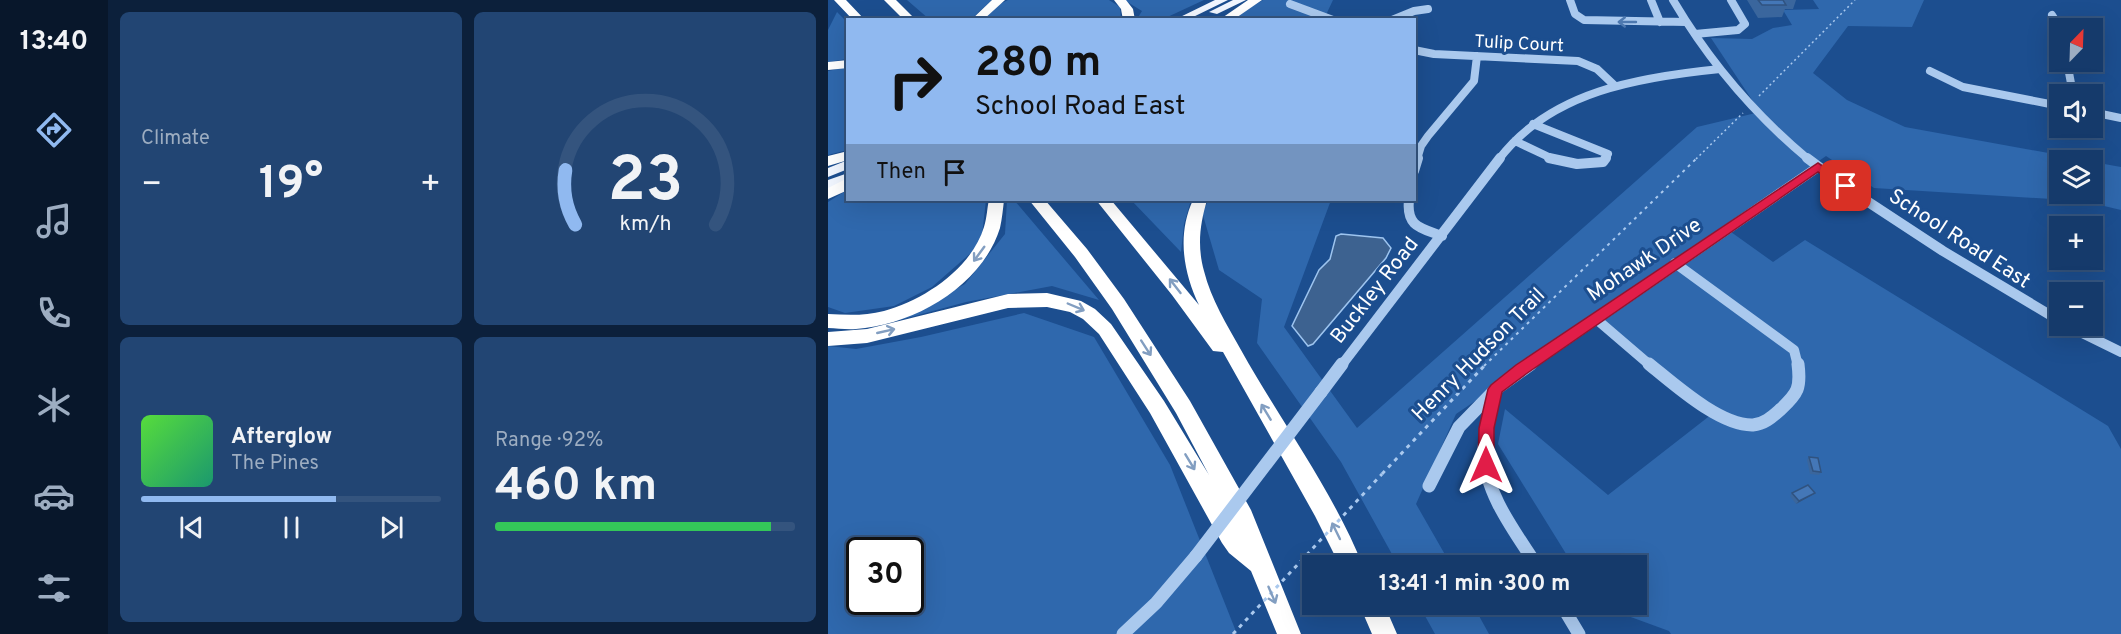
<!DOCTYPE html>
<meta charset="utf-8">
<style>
body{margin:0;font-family:Overpass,sans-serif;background:#224573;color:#f1f3f6;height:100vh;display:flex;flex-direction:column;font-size:22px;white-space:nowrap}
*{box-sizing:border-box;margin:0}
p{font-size:20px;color:#9dadc1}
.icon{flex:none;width:33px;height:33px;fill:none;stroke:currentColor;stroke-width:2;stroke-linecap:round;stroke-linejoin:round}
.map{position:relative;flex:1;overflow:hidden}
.side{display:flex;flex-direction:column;gap:12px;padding:12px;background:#0c203b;width:720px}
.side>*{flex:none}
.top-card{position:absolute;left:18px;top:18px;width:570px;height:183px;border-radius:0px;box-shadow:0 6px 24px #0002,0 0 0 2px #34547e;background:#90b9f0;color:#111;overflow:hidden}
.needle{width:39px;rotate:23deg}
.controls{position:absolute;left:1221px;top:18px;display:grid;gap:12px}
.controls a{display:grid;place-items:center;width:54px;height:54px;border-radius:0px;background:#153a6b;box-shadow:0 6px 24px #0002,0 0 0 2px #34547e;font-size:30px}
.speed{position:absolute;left:18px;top:537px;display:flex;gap:12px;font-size:30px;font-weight:700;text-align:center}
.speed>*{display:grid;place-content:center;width:78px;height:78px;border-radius:50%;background:#153a6b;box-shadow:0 6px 24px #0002,0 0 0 2px #34547e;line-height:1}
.speed .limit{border:3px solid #111;border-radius:9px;background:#fff;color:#111}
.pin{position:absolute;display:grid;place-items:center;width:51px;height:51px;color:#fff;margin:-26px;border-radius:12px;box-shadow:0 3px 9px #0006}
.me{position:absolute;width:66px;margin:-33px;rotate:0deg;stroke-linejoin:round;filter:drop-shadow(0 0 4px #0008)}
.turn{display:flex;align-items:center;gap:21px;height:126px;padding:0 30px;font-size:27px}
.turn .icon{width:78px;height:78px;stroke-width:2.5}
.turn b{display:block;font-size:42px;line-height:51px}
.then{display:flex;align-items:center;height:57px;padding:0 30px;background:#0003;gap:12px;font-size:22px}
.big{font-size:45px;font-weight:700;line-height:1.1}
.side .tile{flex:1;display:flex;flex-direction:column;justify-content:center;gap:9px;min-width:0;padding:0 21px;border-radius:9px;background:#224573}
.side .dial{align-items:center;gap:0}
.dial svg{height:156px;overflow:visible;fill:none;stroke:#34547e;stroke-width:7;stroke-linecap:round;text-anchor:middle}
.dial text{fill:#f1f3f6;stroke:none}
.song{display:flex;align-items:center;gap:18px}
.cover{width:72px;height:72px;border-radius:9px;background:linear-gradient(135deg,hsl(110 70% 55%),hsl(160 70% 35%))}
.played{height:6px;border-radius:3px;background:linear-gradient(90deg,#90b9f0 65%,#34547e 65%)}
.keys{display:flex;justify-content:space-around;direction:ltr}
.heat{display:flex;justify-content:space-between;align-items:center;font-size:33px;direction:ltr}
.charge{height:9px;border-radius:4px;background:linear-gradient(90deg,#34c759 92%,#34547e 0)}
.side .tiles{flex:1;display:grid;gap:12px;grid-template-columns:repeat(2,1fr)}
.trip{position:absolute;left:474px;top:555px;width:345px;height:60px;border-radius:0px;background:#153a6b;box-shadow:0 6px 24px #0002,0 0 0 2px #34547e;font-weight:700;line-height:60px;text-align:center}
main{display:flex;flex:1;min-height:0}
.menu{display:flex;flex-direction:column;width:108px;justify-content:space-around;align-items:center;background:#08172b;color:#9dadc1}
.menu .icon{width:42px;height:42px}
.menu .current{color:#90b9f0}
.menu b{font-size:27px;color:#f1f3f6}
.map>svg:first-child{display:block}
.green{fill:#2f68ad;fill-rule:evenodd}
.water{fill:#3d6290;stroke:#9dc4ef;stroke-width:1.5}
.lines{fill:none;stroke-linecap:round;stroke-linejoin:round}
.path-far2{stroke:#aac9ee;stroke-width:1.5;stroke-dasharray:2 3;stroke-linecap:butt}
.path-far1{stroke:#aac9ee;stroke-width:2;stroke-dasharray:3 4.5;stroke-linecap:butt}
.path{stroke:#aac9ee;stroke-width:3;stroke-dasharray:4 5;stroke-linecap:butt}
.minor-far2{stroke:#aac9ee;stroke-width:8}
.minor-far1{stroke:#aac9ee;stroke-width:10}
.minor{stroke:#aac9ee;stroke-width:13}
.major{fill:#f1f6ff;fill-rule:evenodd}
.highway{fill:#fff;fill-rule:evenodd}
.path-bridge{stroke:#aac9ee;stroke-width:3;stroke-dasharray:4 5;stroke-linecap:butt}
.minor-bridge{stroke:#aac9ee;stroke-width:13}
.wall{fill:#3a669d}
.shaded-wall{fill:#305380}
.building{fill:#4477b7;stroke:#305380;stroke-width:1.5}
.oneway{stroke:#4e79b0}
.oneway2{stroke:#829ec1}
.route{fill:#e11d48;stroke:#92132f;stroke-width:1.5}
.labels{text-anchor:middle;stroke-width:6;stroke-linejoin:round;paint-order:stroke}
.far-street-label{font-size:18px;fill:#fff;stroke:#1c4e8f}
.street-label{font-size:21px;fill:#fff;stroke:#1c4e8f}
</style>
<main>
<nav class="menu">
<b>13:40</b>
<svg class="icon current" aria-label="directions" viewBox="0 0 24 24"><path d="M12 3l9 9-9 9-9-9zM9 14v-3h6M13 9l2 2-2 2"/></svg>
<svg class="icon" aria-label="music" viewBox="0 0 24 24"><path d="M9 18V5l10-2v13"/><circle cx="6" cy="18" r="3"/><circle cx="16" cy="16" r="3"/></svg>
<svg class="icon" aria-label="phone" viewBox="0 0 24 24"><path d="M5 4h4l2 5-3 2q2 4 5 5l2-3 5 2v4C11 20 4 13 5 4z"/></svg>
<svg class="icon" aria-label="climate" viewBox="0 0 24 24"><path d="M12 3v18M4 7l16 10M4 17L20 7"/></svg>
<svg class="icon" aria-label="car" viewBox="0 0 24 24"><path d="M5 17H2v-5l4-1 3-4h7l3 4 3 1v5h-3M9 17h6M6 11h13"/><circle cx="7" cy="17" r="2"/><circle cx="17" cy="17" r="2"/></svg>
<svg class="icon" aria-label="filters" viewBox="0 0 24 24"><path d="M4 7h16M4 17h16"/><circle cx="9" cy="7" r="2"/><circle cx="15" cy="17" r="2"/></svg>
</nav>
<section class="side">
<div class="tiles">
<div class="tile"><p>Climate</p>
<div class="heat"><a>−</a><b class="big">19°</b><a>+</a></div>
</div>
<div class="tile dial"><svg viewBox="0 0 100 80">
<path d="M14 69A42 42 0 1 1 86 69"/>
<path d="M14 69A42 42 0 0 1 9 41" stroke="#90b9f0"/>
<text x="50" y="56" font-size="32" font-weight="700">23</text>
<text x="50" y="72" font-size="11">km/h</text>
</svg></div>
<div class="tile">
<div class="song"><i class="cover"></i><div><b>Afterglow</b><p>The Pines</p></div></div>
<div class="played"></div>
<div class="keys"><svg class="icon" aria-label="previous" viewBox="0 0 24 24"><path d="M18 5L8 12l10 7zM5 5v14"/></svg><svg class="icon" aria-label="pause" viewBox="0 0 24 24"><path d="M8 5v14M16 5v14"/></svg><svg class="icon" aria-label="next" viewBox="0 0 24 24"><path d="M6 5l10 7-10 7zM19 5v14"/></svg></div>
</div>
<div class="tile"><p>Range · 92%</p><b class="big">460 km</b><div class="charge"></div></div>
</div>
</section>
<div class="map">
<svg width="1293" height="634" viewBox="0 0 1293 634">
<rect width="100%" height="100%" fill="#1c4e8f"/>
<!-- green -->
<path class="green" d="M79,0H164L142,20L101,19Z
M180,0H281L292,7L293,19L155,20L166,7Z
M296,0H376L333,20L309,19L314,11Z
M435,0H505L497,17L492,19L401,20Z
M985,0H1096L1084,27L1020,26L985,73L1019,100L1077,127L1259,160H1232V194H1264L1265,162L1293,167V210L1255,201L1046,188L998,156L896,227L945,262L977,240L1280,426L1293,449V634H843L841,631L770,605L808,604V566L745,565L670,444L677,409L780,495L884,414L770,318L628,414L588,504L623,565H570L513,462L429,343L434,299L391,270L374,212L381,200H503L456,327L529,428L869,127L932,112L883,38L924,39L945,28L964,25L955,10L991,9Z
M9,12L19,22V59L0,62V30Z
M19,67V150L0,155V71Z
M19,190L20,200H158L153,244L104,287L66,306L17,313L0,307V202Z
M179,200H186L271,300L224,286L138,302L68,321L137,284L177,234Z
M303,200H363L356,224L353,252Z
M196,313L266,337L342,465L409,634H0V346L28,349L93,337ZM32,550H82V602H32Z
M591,605H645L661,634H607Z"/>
<!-- water -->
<path class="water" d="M513,234L555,238L563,248L558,258L485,344L480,346L464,326L491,270L502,259L508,236Z"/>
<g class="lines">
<!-- path-far2 -->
<path class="path-far2" d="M931,96L1027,0
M868,159L915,113"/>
<!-- path-far1 -->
<path class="path-far1" d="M656,366L869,158"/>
<!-- path -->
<path class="path" d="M554,474L658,364"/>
<!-- minor-far2 -->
<path class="minor-far2" d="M742,0L747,14L756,20L858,22
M823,0L832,22
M845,0C881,61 926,114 980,159
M462,4L505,20
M1224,15L1232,28
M564,20L586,11L600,9
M867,34L910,30L917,24L903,0
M586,50L606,54L750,61L769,69L786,85
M1239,62L1245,94
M1102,71L1135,87L1232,106
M1264,112L1293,118
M705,124L780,154L777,159
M687,141L725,159
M589,159L593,146L600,136L646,81L649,56
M671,159C723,91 812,77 892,69"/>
<!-- minor-far1 -->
<path class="minor-far1" d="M721,158L749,164L775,162L778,158
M979,158L1022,190L1115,251L1232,321
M586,171L590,158
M581,200C578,227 593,228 614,236
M847,263L966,350L970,366
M767,318L823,366
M1240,326L1293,352
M513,366L672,158
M701,366L990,167"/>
<!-- minor -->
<path class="minor" d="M821,364C846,384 892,426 925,425C937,424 945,416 953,409C970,393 973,388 970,364
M668,389C663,410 656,432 656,453C657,494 688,533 709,566
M493,392L514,364
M601,486L631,427L668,389L703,364
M733,604L751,634
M295,634L328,603L368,556"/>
<!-- major -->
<path class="major" d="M387,0H400L359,20H346Z
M405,0H418L389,14L381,12Z
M20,160V169L0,177V168Z
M20,173V182L0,189V180Z"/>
<!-- highway -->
<path class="highway" d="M6,0H18L37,20H25Z
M56,0H68L88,20H76Z
M164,0H177L155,20H143Z
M286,0H298L305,9L307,20H295L293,9Z
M420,0H434L405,20H391Z
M20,60V68L0,70V62Z
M20,151V160L0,166V156Z
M20,178V190L0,199V188Z
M161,200H176C175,209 174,219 172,228C154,286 86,325 28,329C19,330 9,328 0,328V314C19,315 37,316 56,311C96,300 143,269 156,227C159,218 159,208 161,200Z
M201,200H217L259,249L296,299L362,401L423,510L473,634H449L423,571L401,553L394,543L322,413L271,334L255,319L242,312L219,307L180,308L39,343L0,346V332L39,329L180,294L219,293L253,301L267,309L283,324L336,401L381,475L348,413L284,309L247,257Z
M268,200H283L371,305C355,272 349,234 365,200H379C372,224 369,246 376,271C383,299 399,325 413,350C453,422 504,489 535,566H512L487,516L395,352L385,351L344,295Z
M531,604H556L569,634H544Z"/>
<!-- path-bridge -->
<path class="path-bridge" d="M405,634L554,474"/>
<!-- minor-bridge -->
<path class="minor-bridge" d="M368,556L493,392"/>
</g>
<!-- wall -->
<path class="wall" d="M919,0H968L965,9H957L954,17L930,18Z
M981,457L993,472L991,475L982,474L979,460Z
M964,493H987L984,495L968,504L962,496Z"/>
<!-- shaded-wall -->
<path class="shaded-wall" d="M987,493L984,495L968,504L971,501Z"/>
<!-- building -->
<path class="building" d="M930,0H955L958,5H934Z
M981,457L990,458L993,472L985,471Z
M980,485L987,493L971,501L964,493Z"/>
<!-- one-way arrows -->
<defs><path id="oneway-shaft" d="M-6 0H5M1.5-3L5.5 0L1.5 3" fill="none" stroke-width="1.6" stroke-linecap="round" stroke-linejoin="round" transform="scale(1.5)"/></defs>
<use class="oneway" href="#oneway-shaft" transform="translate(799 22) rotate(180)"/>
<g class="oneway2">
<use href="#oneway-shaft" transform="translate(151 254) rotate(126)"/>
<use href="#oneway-shaft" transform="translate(347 286) rotate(-128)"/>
<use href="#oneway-shaft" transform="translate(248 307) rotate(23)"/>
<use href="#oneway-shaft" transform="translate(58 331) rotate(-13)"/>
<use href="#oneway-shaft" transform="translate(318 348) rotate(57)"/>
<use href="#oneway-shaft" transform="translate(438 412) rotate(-121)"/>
<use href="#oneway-shaft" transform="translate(362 462) rotate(59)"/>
<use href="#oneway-shaft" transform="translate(508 531) rotate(-116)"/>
<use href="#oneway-shaft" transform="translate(444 595) rotate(67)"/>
</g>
<!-- route -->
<path class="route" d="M990,163L1022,184V189H1014L990,172L698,374L674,392L666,428V465L664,470L658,473L652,470L650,465L651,428L660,389L663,385L688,365Z"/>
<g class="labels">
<!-- far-street labels -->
<g class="far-street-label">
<text transform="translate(691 43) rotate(3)" y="6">Tulip Court</text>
</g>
<!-- street labels -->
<g class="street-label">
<text transform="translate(1132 238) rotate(33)" y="7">School Road East</text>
<text transform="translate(816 259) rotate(-34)" y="7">Mohawk Drive</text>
<text transform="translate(546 290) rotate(-52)" y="7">Buckley Road</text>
<text transform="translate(650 354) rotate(-45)" y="7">Henry Hudson Trail</text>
</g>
</g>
</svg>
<div class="controls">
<a><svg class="needle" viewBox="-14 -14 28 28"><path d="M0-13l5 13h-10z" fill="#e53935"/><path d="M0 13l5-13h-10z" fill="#9dadc1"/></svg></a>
<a><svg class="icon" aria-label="sound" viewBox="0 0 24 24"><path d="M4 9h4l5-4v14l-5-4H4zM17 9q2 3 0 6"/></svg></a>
<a><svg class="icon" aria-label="layers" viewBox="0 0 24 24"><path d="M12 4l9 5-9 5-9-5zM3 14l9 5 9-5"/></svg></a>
<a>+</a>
<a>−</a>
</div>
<div class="speed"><div class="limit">30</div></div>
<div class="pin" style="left:1018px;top:186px;background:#d93025"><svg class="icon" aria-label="arrive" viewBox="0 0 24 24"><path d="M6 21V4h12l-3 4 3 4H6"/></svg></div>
<svg class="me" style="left:658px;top:465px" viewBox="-20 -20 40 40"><path d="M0-17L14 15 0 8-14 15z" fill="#e11d48" stroke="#fff" stroke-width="4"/></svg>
<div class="trip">13:41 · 1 min · 300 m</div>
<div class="top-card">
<div class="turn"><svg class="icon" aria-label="right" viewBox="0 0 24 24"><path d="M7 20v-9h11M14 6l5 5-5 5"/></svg><div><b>280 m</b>School Road East</div></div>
<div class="then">Then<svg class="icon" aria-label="arrive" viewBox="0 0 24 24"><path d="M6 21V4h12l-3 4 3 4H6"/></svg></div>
</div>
</div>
</main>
